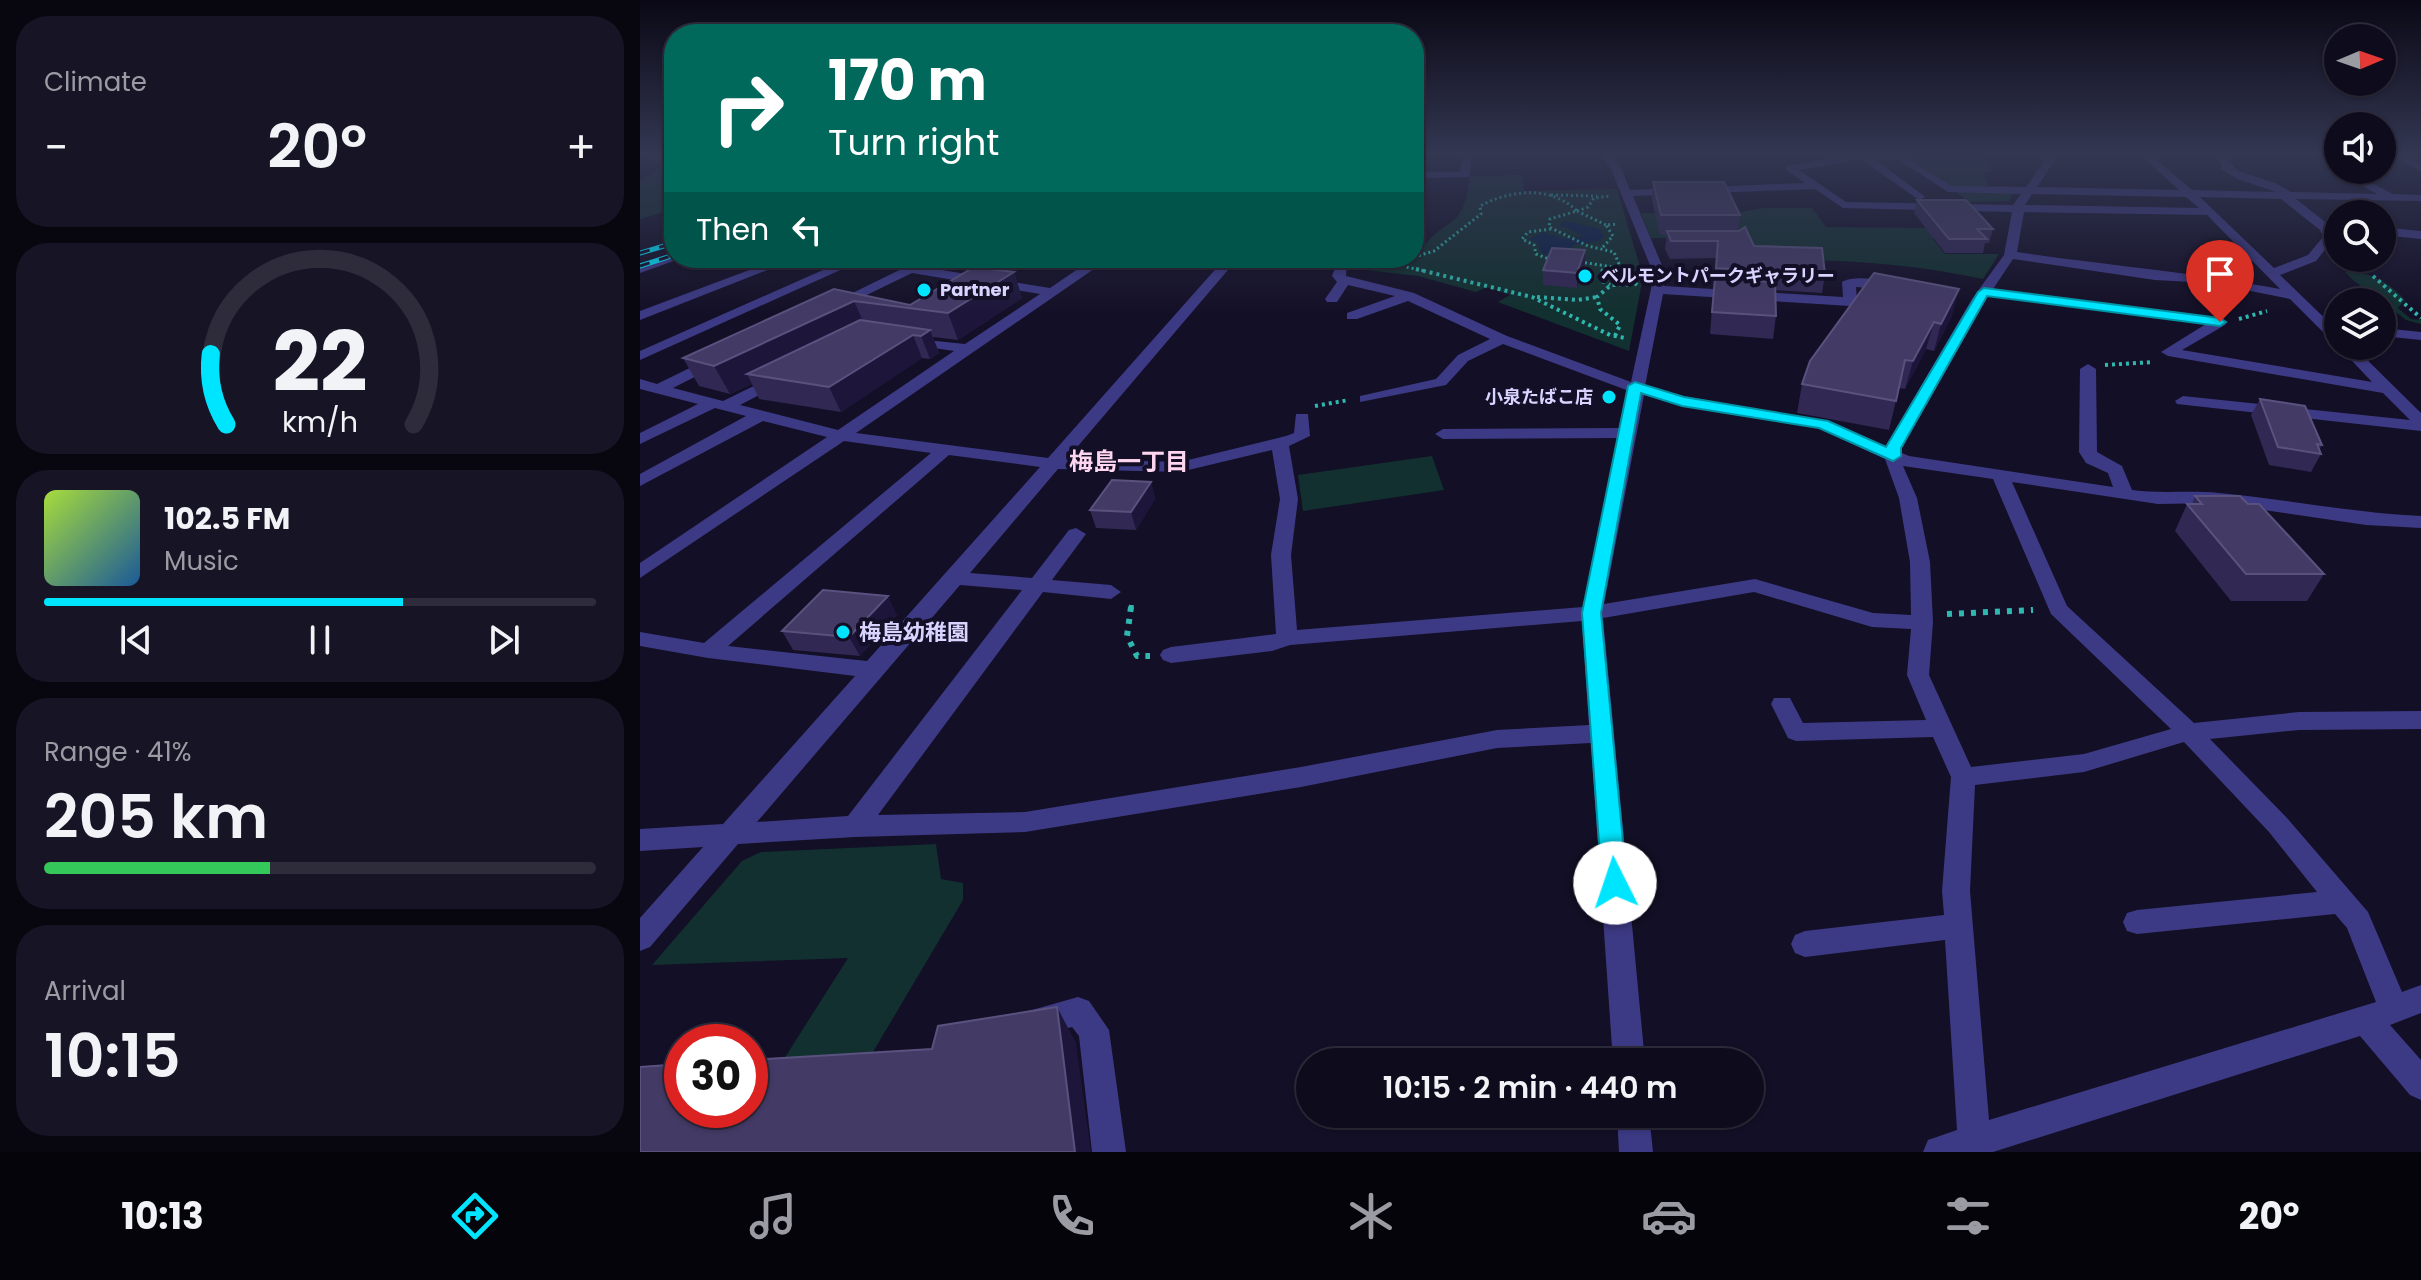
<!DOCTYPE html>
<meta charset="utf-8">
<style>
body{margin:0;font-family:Poppins,"Noto Sans JP",sans-serif;background:#171425;color:#f1f3f6;height:100vh;display:flex;flex-direction:column;font-size:30px;white-space:nowrap}
*{box-sizing:border-box;margin:0}
p{font-size:26px;color:#9b9ba3}
.icon{flex:none;width:44px;height:44px;fill:none;stroke:currentColor;stroke-width:2;stroke-linecap:round;stroke-linejoin:round}
.map{position:relative;flex:1;overflow:hidden}
.panel{display:flex;flex-direction:column;gap:16px;padding:16px;background:#08060f;width:640px}
.panel>*{flex:none}
.banner{position:absolute;left:24px;top:24px;width:760px;height:244px;border-radius:32px;box-shadow:0 2px 6px #0004,0 0 0 2px #2e2b3b;background:#00695c;color:#fff;overflow:hidden}
.needle{width:52px;rotate:88deg}
.fabs{position:absolute;left:1684px;top:24px;display:grid;gap:16px}
.fabs a{display:grid;place-items:center;width:72px;height:72px;border-radius:50%;background:#0e0b1c;box-shadow:0 2px 6px #0004,0 0 0 2px #2e2b3b;font-size:40px}
.speed{position:absolute;left:24px;top:1024px;display:flex;gap:16px;font-size:40px;font-weight:700;text-align:center}
.speed>*{display:grid;place-content:center;width:104px;height:104px;border-radius:50%;background:#0e0b1c;box-shadow:0 2px 6px #0004,0 0 0 2px #2e2b3b;line-height:1}
.speed .limit{border:12px solid #d22;background:#fff;color:#111}
.pin{position:absolute;display:grid;place-items:center;width:68px;height:68px;color:#fff;margin:-82px -34px;border-radius:50% 50% 50% 0;rotate:-45deg;box-shadow:0 0 8px #0007}
.pin .icon{rotate:45deg}
.me{position:absolute;width:88px;margin:-44px;rotate:356deg;stroke-linejoin:round;filter:drop-shadow(0 0 6px #0008)}
.turn{display:flex;align-items:center;gap:28px;height:168px;padding:0 32px;font-size:36px}
.turn .icon{width:104px;height:104px;stroke-width:2.5}
.turn b{display:block;font-size:56px;line-height:68px}
.then{display:flex;align-items:center;height:76px;padding:0 32px;background:#0003;gap:16px;font-size:30px}
.big{font-size:60px;font-weight:600;line-height:1.1}
.panel .tile{flex:1;display:flex;flex-direction:column;justify-content:center;gap:12px;min-width:0;padding:0 28px;border-radius:32px;background:#171425}
.panel .dial{align-items:center;gap:0}
.dial svg{height:208px;overflow:visible;fill:none;stroke:#2e2b3b;stroke-width:7;stroke-linecap:round;text-anchor:middle}
.dial text{fill:#f1f3f6;stroke:none}
.song{display:flex;align-items:center;gap:24px}
.cover{width:96px;height:96px;border-radius:12px;background:linear-gradient(135deg,hsl(80 70% 55%),hsl(210 70% 35%))}
.played{height:8px;border-radius:4px;background:linear-gradient(90deg,#00e5ff 65%,#2e2b3b 65%)}
.keys{display:flex;justify-content:space-around;direction:ltr}
.heat{display:flex;justify-content:space-between;align-items:center;font-size:44px;direction:ltr}
.charge{height:12px;border-radius:6px;background:linear-gradient(90deg,#34c759 41%,#2e2b3b 0)}
.trip{position:absolute;left:656px;top:1048px;width:468px;height:80px;border-radius:40px;background:#0e0b1c;box-shadow:0 2px 6px #0004,0 0 0 2px #2e2b3b;font-weight:600;line-height:80px;text-align:center}
.tabs{display:flex;height:128px;justify-content:space-around;align-items:center;background:#06040b;color:#9b9ba3}
.tabs .icon{width:56px;height:56px}
.tabs .on{color:#00e5ff}
.tabs b{font-size:36px;color:#f1f3f6}
main{display:flex;flex:1;min-height:0}
.map>svg:first-child{display:block}
.green{fill:#12302f}
.water{fill:#0c2248}
.lines{fill:none;stroke-linecap:round;stroke-linejoin:round}
.path-far3{stroke:#2fb8b0;stroke-width:3;stroke-dasharray:2 3;stroke-linecap:butt}
.path-far2{stroke:#2fb8b0;stroke-width:4;stroke-dasharray:3 4;stroke-linecap:butt}
.path-far1{stroke:#2fb8b0;stroke-width:5;stroke-dasharray:4 6;stroke-linecap:butt}
.path{stroke:#2fb8b0;stroke-width:6;stroke-dasharray:5 7;stroke-linecap:butt}
.minor{fill:#3d3a85;fill-rule:evenodd}
.rail-casing{stroke:#00e5ff;stroke-width:5}
.rail{stroke:#130f26;stroke-width:3;stroke-dasharray:10;stroke-linecap:butt}
.wall{fill:#312854}
.shaded-wall{fill:#1d163a}
.building{fill:#433a66;stroke:#5a527e;stroke-width:2}
.route{fill:#00e5ff;stroke:#0095a6;stroke-width:2}
.poi-dot{fill:#00e5ff;stroke:#130f26;stroke-width:3}
.labels{text-anchor:middle;stroke-width:8;stroke-linejoin:round;paint-order:stroke}
.far-poi-label{font-size:18px;font-weight:bold;fill:#d9d4ff;stroke:#130f26;text-anchor:start}
.poi-label{font-size:22px;font-weight:bold;fill:#d9d4ff;stroke:#130f26;text-anchor:start}
.neighbourhood-label{font-size:24px;font-weight:bold;fill:#ffd6f0;stroke:#130f26}
</style>
<main>
<section class="panel">
<div class="tile"><p>Climate</p>
<div class="heat"><a>−</a><b class="big">20°</b><a>+</a></div>
</div>
<div class="tile dial"><svg viewBox="0 0 100 80">
<path d="M14 69A42 42 0 1 1 86 69"/>
<path d="M14 69A42 42 0 0 1 8 42" stroke="#00e5ff"/>
<text x="50" y="56" font-size="32" font-weight="700">22</text>
<text x="50" y="72" font-size="11">km/h</text>
</svg></div>
<div class="tile">
<div class="song"><i class="cover"></i><div><b>102.5 FM</b><p>Music</p></div></div>
<div class="played"></div>
<div class="keys"><svg class="icon" aria-label="previous" viewBox="0 0 24 24"><path d="M18 5L8 12l10 7zM5 5v14"/></svg><svg class="icon" aria-label="pause" viewBox="0 0 24 24"><path d="M8 5v14M16 5v14"/></svg><svg class="icon" aria-label="next" viewBox="0 0 24 24"><path d="M6 5l10 7-10 7zM19 5v14"/></svg></div>
</div>
<div class="tile"><p>Range · 41%</p><b class="big">205 km</b><div class="charge"></div></div>
<div class="tile"><p>Arrival</p><b class="big">10:15</b></div>
</section>
<div class="map">
<svg width="1781" height="1152" viewBox="0 0 1781 1152">
<rect width="100%" height="100%" fill="#130f26"/>
<!-- green -->
<path class="green" d="M1340,156L1350,165L1351,172H1343L1349,189L1375,190L1369,201L1330,202L1267,157Z
M34,165V209L0,219V181L19,169Z
M883,175L884,191L977,189L1003,277L989,351L858,302L870,295L847,287L836,292L778,276L708,268L724,258H774V251H780C808,213 824,232 830,176Z
M1123,208H1172L1186,227L1298,228L1293,239L1305,254H1359L1343,279C1268,263 1194,258 1117,261L1106,238H1011L1001,213L1089,214Z
M1711,271C1732,273 1751,284 1765,300L1758,308L1771,319L1781,320V324L1766,320L1713,280L1705,272Z
M792,456L804,490L663,511L658,475Z
M296,844L301,879L323,883V900L230,1057L144,1059L208,958L12,965L102,861L121,852Z"/>
<!-- water -->
<path class="water" d="M925,221L960,229L964,237L958,241L933,245L931,250L918,258L901,253L899,244L889,239L903,232L925,239L944,236L919,225Z"/>
<g class="lines">
<!-- path-far3 -->
<path class="path-far3" d="M911,195L957,196
M937,211L948,207L954,198L970,196
M937,211L966,225
M911,229L888,232L882,239L894,245L896,254L914,261
M963,247L973,236L966,225L978,224
M774,257L794,251L841,214L840,206C870,190 911,185 937,211L910,219L909,227L948,246L974,252L982,271
M940,262L979,268
M752,264L785,271
M733,266L766,258
M963,271L964,267"/>
<!-- path-far2 -->
<path class="path-far2" d="M776,269L892,297L970,335L985,338
M963,269L960,280L970,285
M980,269L997,285
M1733,276L1781,318
M897,297L937,300L957,297
M1599,319L1627,311
M975,336L980,325L960,309L957,297L971,285H991
M1465,365L1513,362
M675,406L709,400"/>
<!-- path-far1 -->
<path class="path-far1" d="M491,609L492,599"/>
<!-- path -->
<path class="path" d="M491,607L487,636L497,656H510
M1307,614L1393,610"/>
<!-- minor -->
<path class="minor" d="M823,153H833L829,177L780,178L774,183L776,172H820Z
M959,153H969L981,168L990,190L1165,183L1146,170V166L1217,153L1261,154L1311,186L1386,187L1410,153H1420L1397,187L1539,190L1498,153H1509L1552,190L1636,192L1598,179L1581,169V163L1571,153H1582L1598,171L1635,183L1651,192L1737,194L1716,182V178L1720,177L1753,194L1781,195V201L1656,199L1689,225L1695,237L1676,261L1640,275L1698,331V343L1693,342L1650,299L1571,283L1515,280L1373,259L1353,289L1580,318L1587,322L1585,325L1542,350L1732,382L1698,346H1713L1781,413V431L1537,404L1535,401L1543,396L1770,420L1743,393L1528,356L1521,352L1566,324L1348,296L1262,448V453L1269,456L1473,487L1468,473L1446,463L1439,452L1440,369L1448,364L1456,369L1457,452L1482,466L1492,490C1521,494 1550,490 1579,493C1646,499 1713,513 1781,516V528L1726,525L1576,503L1518,504L1372,482L1427,606L1554,723L1659,712L1781,711V729L1659,730L1570,739L1647,818L1728,912L1762,992L1781,985V1013L1750,1025L1781,1060V1100L1770,1095L1720,1036L1353,1152H1283L1288,1140L1317,1130L1305,940L1165,957L1155,953L1151,944L1155,935L1165,931L1304,915L1302,891L1311,777L1293,737L1156,741L1148,738L1131,704L1134,698H1150L1163,723L1286,720L1267,675L1271,629L1232,627L1114,592L963,618L1005,1062H973L951,743L857,748L661,787L385,832L215,837L98,844L10,947L0,951V918L63,847L0,851V829L83,824L215,676L68,658L0,646V632L64,643L291,453L204,441L0,578V563L187,437L123,421L0,486V474L106,416L75,408L0,444V433L58,404L0,389V379L17,384L68,359H78V365L33,388L83,401L134,376H144V382L100,405L198,430L314,351L267,344V338L325,344L400,294L272,273L202,307L190,304L284,258H300L284,267L332,275L365,258H381L347,278L410,288L448,262L443,258H678L707,263L706,276L774,293L867,336L991,382L1014,275L971,169ZM1221,159L1279,200L1285,197L1283,195L1234,159L1259,160L1308,192L1381,194L1373,205L1206,202L1159,170ZM1175,189L1203,208L1372,212L1364,255L1332,299L1246,446L1188,421L1043,396L1005,386L1023,294L1210,306L1217,302L1216,287L1252,290L1259,286C1247,279 1214,275 1202,282L1203,297L1024,286L1026,275L993,196ZM1392,194L1546,197L1559,208L1385,205ZM1560,197L1641,199L1680,230L1683,237L1668,255L1634,268ZM1384,212L1567,215L1640,289C1553,272 1464,265 1377,252ZM464,262L580,264L408,458L216,433ZM593,264L689,266L695,268L692,276L697,282L685,299L687,302H697L708,285L755,296L707,313V319H717L768,301L850,339L818,355L796,379L720,396V402L806,385L828,361L863,344L989,391L981,428L803,429L795,434L803,439L979,438L943,607L657,630L651,555L658,499L649,446L670,436L668,414H656L654,433L646,436L540,462L427,459ZM1004,395L1042,406L1178,428L1245,459L1259,498L1270,562L1271,615L1233,613L1115,579L964,604ZM632,450L640,499L631,555L636,634L531,647L523,650L520,655L523,660L531,663L632,651L650,645L942,621L949,725L857,730L661,767L385,812L238,815L403,592L471,599L481,592L471,585L412,580L446,534L436,528L429,530L392,578L330,573L418,469L540,472ZM309,455L400,467L227,661L88,646ZM1263,466L1353,479L1411,614L1531,729L1444,754L1331,767L1289,675L1293,622L1290,562L1277,498ZM320,585L382,590L208,816L117,822ZM1544,742L1629,832L1677,892L1497,910L1487,913L1483,922L1487,931L1497,934L1695,914L1707,928L1736,1002L1349,1120L1330,891L1335,785L1444,772Z
M1746,153H1759L1781,164V171Z
M1742,227L1781,231V239L1742,235Z
M34,255V258H42L0,273V265Z
M141,258H158L0,320V311Z
M210,258H227L0,360V351Z
M1742,328L1781,332V340L1742,336Z
M438,997L449,1001L469,1030L486,1152H452L439,1036L432,1027L396,1037L385,1032L381,1022L385,1012Z
M977,1114H1009L1013,1152H979Z"/>
<!-- rail casing -->
<g class="rail-casing">
<path id="rail" d="M0,253L34,243
M0,266L34,255"/>
</g>
<!-- rail -->
<use href="#rail" class="rail"/>
</g>
<!-- wall -->
<path class="wall" d="M0,153H34V161L10,162L0,168Z
M1013,182L1100,215L1098,231L1114,246L1185,274L1182,293L1135,290L1136,316L1133,339L1070,334L1076,258L1030,259L1025,249L1027,235H1020L1012,200Z
M1277,200L1353,229L1349,243H1345L1343,253H1305L1274,213Z
M296,258H360L340,268L374,272L382,298L318,340L293,337L299,353L290,359L282,358L201,412L119,399L112,384L90,394L59,386L43,358L194,289L270,305L330,269L298,263Z
M945,264L937,288L903,285V270Z
M1312,316L1294,351L1286,349L1265,389L1259,388L1249,430L1157,413L1162,384L1170,361Z
M1620,399L1682,445L1679,450L1681,454L1671,472L1629,465L1611,415Z
M511,482L515,499L496,530L456,528L450,510Z
M1555,496L1608,504L1684,574L1667,601H1591L1535,531L1547,504H1552Z
M257,615L220,656L153,650L142,631Z"/>
<!-- shaded-wall -->
<path class="shaded-wall" d="M0,153H6L10,162L0,168Z
M945,250V264L937,288V273Z
M331,258H360L335,270Z
M374,272L382,298L318,340L308,313Z
M1319,289L1312,316L1294,351L1301,324Z
M214,301L226,328L107,374L112,384L90,394L74,366Z
M1294,322L1286,349L1265,389L1273,361Z
M290,330L299,353L290,359L281,336Z
M273,335L282,358L201,412L189,387Z
M511,482L515,499L496,530L491,512Z
M248,596L257,615L220,656L209,637Z
M417,1007L436,1043L451,1152H435Z"/>
<!-- building -->
<path class="building" d="M1013,182H1084L1100,215H1021Z
M1277,200H1326L1353,229H1337L1347,239H1309Z
M1105,227L1114,246L1182,248L1185,274L1076,268L1078,241H1031L1027,231H1099Z
M912,248L945,250L937,273L903,270Z
M334,267L374,272L308,313L214,301L74,366L43,358L194,289L270,305Z
M1234,273L1319,289L1301,324L1294,322L1273,361L1265,360L1256,401L1162,384L1170,361Z
M1075,278L1135,282L1136,316L1072,312Z
M220,320L290,330L281,336L273,335L189,387L107,374Z
M1620,399L1665,406L1682,445L1677,444L1681,454L1638,447Z
M472,480L511,482L491,512L450,510Z
M1555,496H1600L1608,504H1619L1684,574H1606L1547,504H1562Z
M183,590L248,596L209,637L142,631Z
M417,1007L435,1152H0V1067L42,1064V1110H110V1060L292,1049L298,1026Z"/>
<!-- sky -->
<linearGradient id="sky" x2="0" y2="1"><stop stop-color="#0a0815"/><stop offset="0.49" stop-color="#333752"/><stop offset="1" stop-color="#333752" stop-opacity="0"/></linearGradient>
<rect width="1781" height="314" fill="url(#sky)"/>
<!-- route -->
<path class="route" d="M1344,288L1580,318L1586,322L1580,326L1347,296L1261,448V456L1253,461L1179,428L1042,406L1001,393L961,613L987,883L984,890L975,893L966,890L962,883L942,613L988,386L995,382L1044,397L1188,421L1246,447L1338,292Z"/>
<!-- markers -->
<g class="poi-dot">
<circle cx="945" cy="276" r="8"/>
<circle cx="284" cy="290" r="8"/>
<circle cx="969" cy="397" r="8"/>
<circle cx="203" cy="632" r="8"/>
</g>
<g class="labels">
<!-- far-poi labels -->
<g class="far-poi-label">
<text x="961" y="282">ベルモントパークギャラリー</text>
<text x="300" y="296">Partner</text>
<text x="953" y="403" text-anchor="end">小泉たばこ店</text>
</g>
<!-- poi labels -->
<g class="poi-label">
<text x="219" y="640">梅島幼稚園</text>
</g>
<!-- neighbourhood labels -->
<g class="neighbourhood-label">
<text x="489" y="470">梅島一丁目</text>
</g>
</g>
</svg>
<div class="fabs">
<a><svg class="needle" viewBox="-14 -14 28 28"><path d="M0-13l5 13h-10z" fill="#e53935"/><path d="M0 13l5-13h-10z" fill="#9b9ba3"/></svg></a>
<a><svg class="icon" aria-label="sound" viewBox="0 0 24 24"><path d="M4 9h4l5-4v14l-5-4H4zM17 9q2 3 0 6"/></svg></a>
<a><svg class="icon" aria-label="search" viewBox="0 0 24 24"><circle cx="10" cy="10" r="6"/><path d="M15 15l6 6"/></svg></a>
<a><svg class="icon" aria-label="layers" viewBox="0 0 24 24"><path d="M12 4l9 5-9 5-9-5zM3 14l9 5 9-5"/></svg></a>
</div>
<div class="speed"><div class="limit">30</div></div>
<div class="pin" style="left:1580px;top:322px;background:#d93025"><svg class="icon" aria-label="arrive" viewBox="0 0 24 24"><path d="M6 21V4h12l-3 4 3 4H6"/></svg></div>
<svg class="me" style="left:975px;top:883px" viewBox="-20 -20 40 40"><circle r="19" fill="#fff"/><path d="M0-13L10 11 0 6-10 11z" fill="#00e5ff"/></svg>
<div class="trip">10:15 · 2 min · 440 m</div>
<div class="banner">
<div class="turn"><svg class="icon" aria-label="right" viewBox="0 0 24 24"><path d="M7 20v-9h11M14 6l5 5-5 5"/></svg><div><b>170 m</b>Turn right</div></div>
<div class="then">Then<svg class="icon" aria-label="left" viewBox="0 0 24 24"><path d="M17 20v-9H6M10 6l-5 5 5 5"/></svg></div>
</div>
</div>
</main>
<nav class="tabs">
<b>10:13</b>
<svg class="icon on" aria-label="directions" viewBox="0 0 24 24"><path d="M12 3l9 9-9 9-9-9zM9 14v-3h6M13 9l2 2-2 2"/></svg>
<svg class="icon" aria-label="music" viewBox="0 0 24 24"><path d="M9 18V5l10-2v13"/><circle cx="6" cy="18" r="3"/><circle cx="16" cy="16" r="3"/></svg>
<svg class="icon" aria-label="phone" viewBox="0 0 24 24"><path d="M5 4h4l2 5-3 2q2 4 5 5l2-3 5 2v4C11 20 4 13 5 4z"/></svg>
<svg class="icon" aria-label="climate" viewBox="0 0 24 24"><path d="M12 3v18M4 7l16 10M4 17L20 7"/></svg>
<svg class="icon" aria-label="car" viewBox="0 0 24 24"><path d="M5 17H2v-5l4-1 3-4h7l3 4 3 1v5h-3M9 17h6M6 11h13"/><circle cx="7" cy="17" r="2"/><circle cx="17" cy="17" r="2"/></svg>
<svg class="icon" aria-label="filters" viewBox="0 0 24 24"><path d="M4 7h16M4 17h16"/><circle cx="9" cy="7" r="2"/><circle cx="15" cy="17" r="2"/></svg>
<b>20°</b>
</nav>
